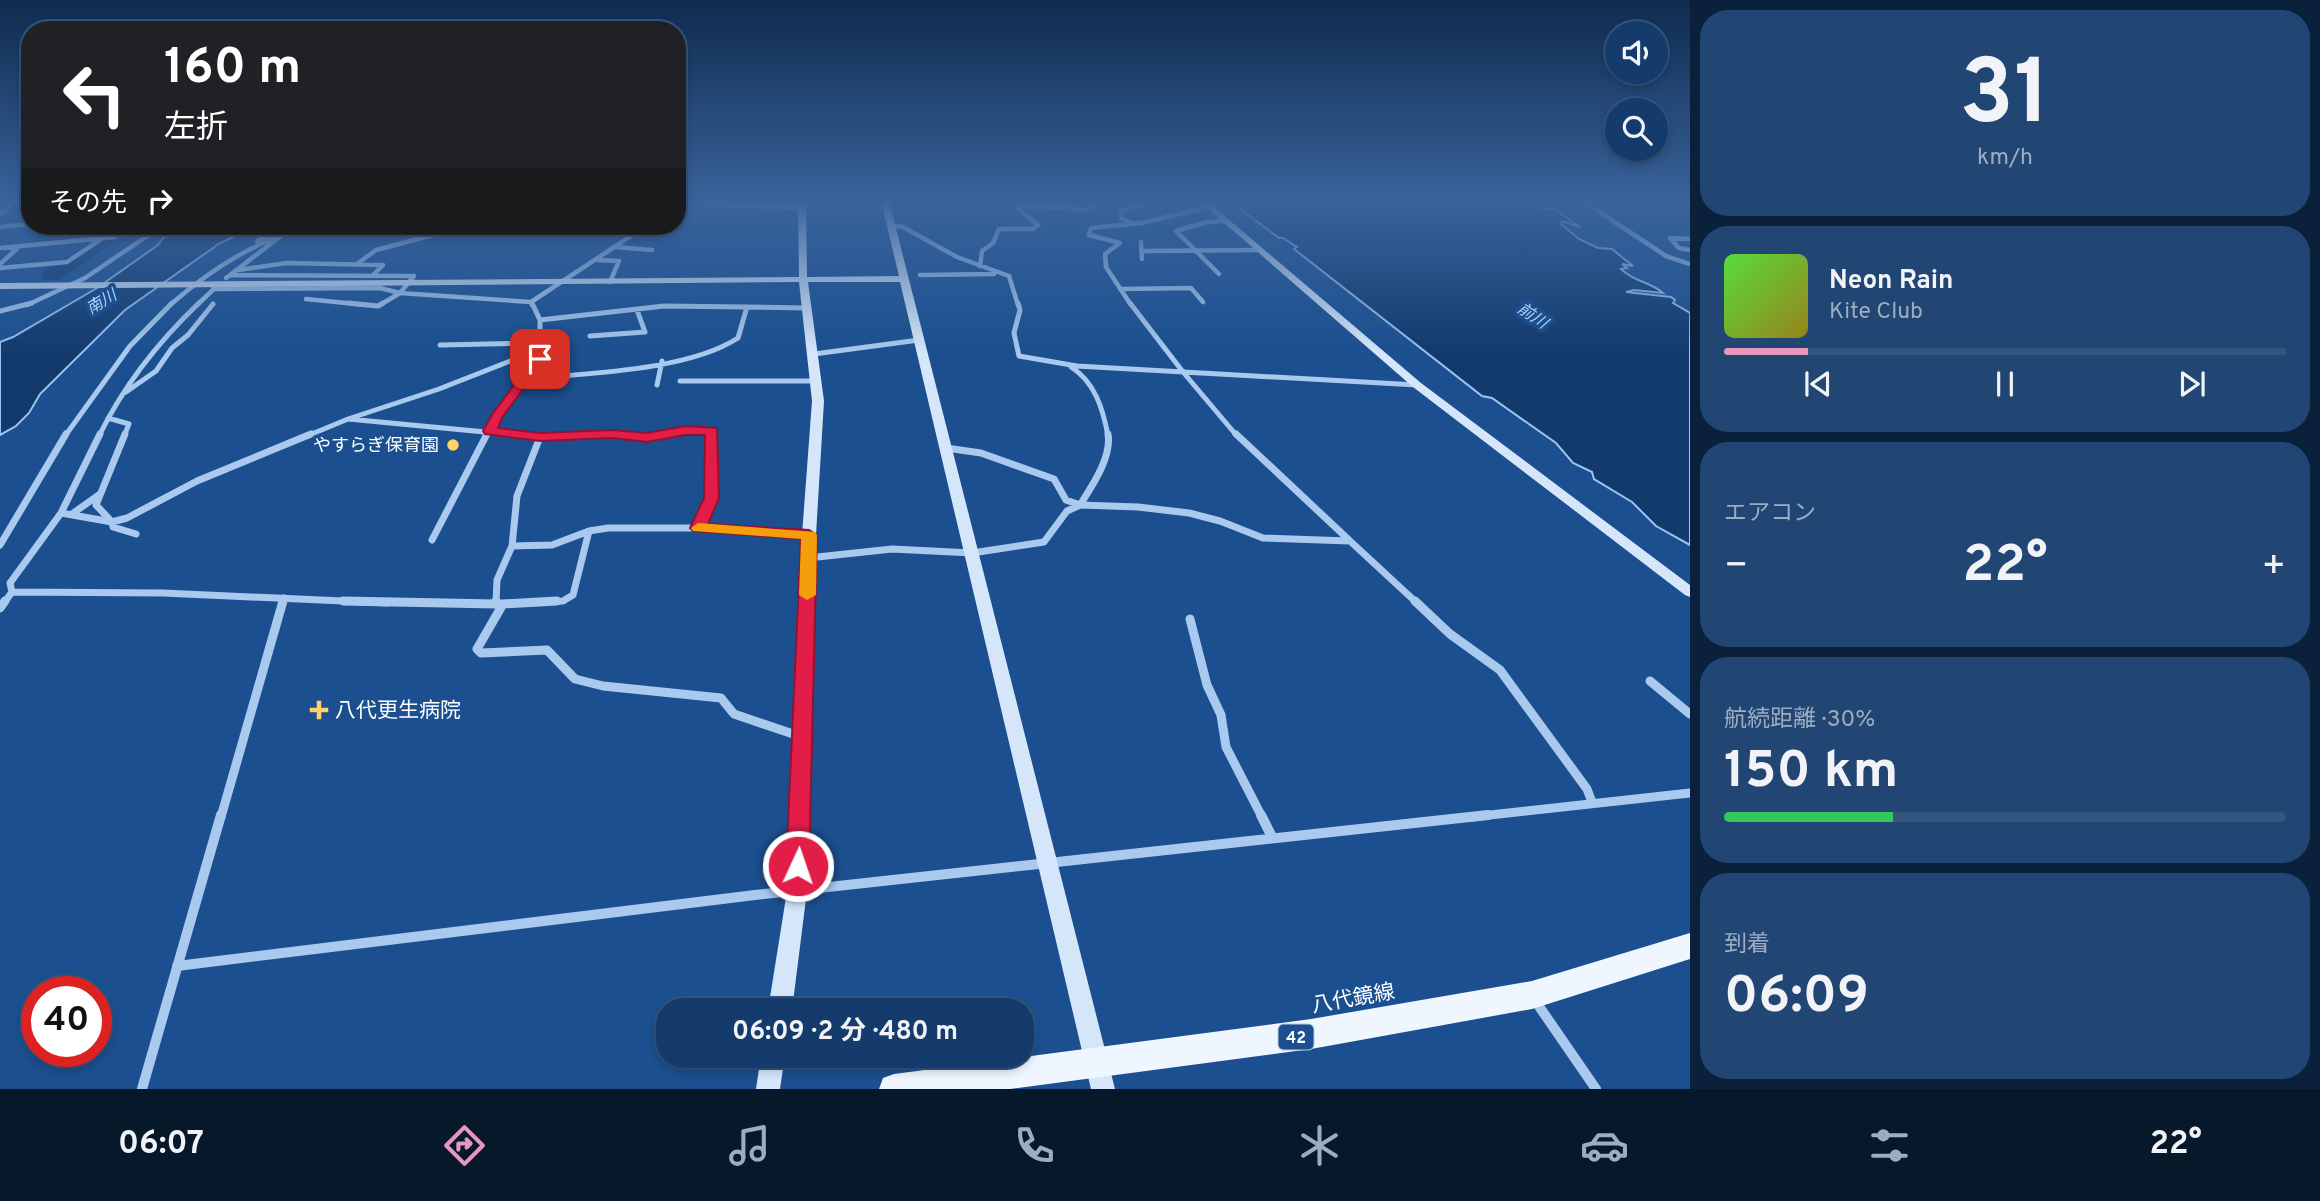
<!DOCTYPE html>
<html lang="ja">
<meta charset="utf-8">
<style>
body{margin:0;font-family:Overpass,"Noto Sans JP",sans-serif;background:#214673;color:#f1f3f6;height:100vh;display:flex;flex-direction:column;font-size:26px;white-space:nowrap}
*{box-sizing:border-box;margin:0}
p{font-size:23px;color:#9dadc1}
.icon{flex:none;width:38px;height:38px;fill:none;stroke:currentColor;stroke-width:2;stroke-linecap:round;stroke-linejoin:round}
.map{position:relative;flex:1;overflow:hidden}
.panel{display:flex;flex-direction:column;gap:10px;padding:10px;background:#0b203b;width:630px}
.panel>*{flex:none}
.hud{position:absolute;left:21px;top:21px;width:665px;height:214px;border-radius:28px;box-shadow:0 4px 10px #0003,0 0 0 2px #33557e;background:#202124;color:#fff;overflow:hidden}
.tools{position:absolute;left:1605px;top:21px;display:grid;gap:14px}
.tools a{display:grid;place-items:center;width:63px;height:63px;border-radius:50%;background:#143b6b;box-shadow:0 4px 10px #0003,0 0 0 2px #33557e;font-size:35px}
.speed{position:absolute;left:21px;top:976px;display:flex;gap:14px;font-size:35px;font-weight:700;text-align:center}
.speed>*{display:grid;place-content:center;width:91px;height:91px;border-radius:50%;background:#143b6b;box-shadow:0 4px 10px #0003,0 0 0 2px #33557e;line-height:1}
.speed .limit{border:10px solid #d22;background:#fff;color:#111}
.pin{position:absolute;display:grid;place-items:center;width:60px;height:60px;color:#fff;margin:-30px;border-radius:14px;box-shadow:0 4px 10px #0006}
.me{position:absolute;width:77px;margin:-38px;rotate:3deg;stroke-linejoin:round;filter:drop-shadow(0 0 5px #0008)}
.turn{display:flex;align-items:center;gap:24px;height:147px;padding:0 28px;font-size:32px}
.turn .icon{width:91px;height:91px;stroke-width:2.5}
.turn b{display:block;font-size:49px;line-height:60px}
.then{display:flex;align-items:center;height:66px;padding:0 28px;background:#0003;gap:14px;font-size:26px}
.big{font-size:52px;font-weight:700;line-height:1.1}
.panel .card{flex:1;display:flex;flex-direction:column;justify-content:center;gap:10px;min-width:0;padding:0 24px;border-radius:28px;background:#214673}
.panel .dial{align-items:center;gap:0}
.dial b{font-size:91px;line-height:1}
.song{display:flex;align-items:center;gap:21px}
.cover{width:84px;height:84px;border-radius:10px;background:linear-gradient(135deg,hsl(110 70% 55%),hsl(50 70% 35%))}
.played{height:7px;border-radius:4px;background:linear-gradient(90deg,#e797bd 15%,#33557e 15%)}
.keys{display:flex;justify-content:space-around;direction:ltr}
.heat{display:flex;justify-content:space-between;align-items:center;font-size:38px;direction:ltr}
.charge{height:10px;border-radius:5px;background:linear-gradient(90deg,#34c759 30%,#33557e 0)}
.trip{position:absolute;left:656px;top:998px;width:378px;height:70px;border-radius:28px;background:#143b6b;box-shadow:0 4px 10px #0003,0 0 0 2px #33557e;font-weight:700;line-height:70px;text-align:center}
.tab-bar{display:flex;height:112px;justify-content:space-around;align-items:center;background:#08182b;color:#9dadc1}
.tab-bar .icon{width:49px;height:49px}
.tab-bar .selected{color:#e797bd}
.tab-bar b{font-size:32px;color:#f1f3f6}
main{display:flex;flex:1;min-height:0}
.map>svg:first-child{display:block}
.water{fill:#123a6d;stroke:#9cc4f0;stroke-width:2}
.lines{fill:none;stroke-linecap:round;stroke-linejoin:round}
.river{fill:#123a6d;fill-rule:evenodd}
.street-far4{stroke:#a9c9ee;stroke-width:4.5}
.street-far3{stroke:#a9c9ee;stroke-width:5}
.street-far2{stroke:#a9c9ee;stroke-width:7}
.street-far1{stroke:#a9c9ee;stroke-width:9}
.street{stroke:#a9c9ee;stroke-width:10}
.secondary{fill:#d6e6fa;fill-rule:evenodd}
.primary{fill:#f0f6ff;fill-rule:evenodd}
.route{fill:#e11d48;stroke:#92132f;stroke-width:2}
.slow{fill:#f59e0b}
.poi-dot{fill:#ffd166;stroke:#1b4f8f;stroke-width:2.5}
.labels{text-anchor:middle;stroke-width:7;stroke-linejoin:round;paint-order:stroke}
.far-water-label{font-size:16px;font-style:italic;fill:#b5d3f5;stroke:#1b4f8f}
.shield{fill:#1b4f8f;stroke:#bbcadd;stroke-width:2}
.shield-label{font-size:16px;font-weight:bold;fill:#fff}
.poi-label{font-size:18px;fill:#fff;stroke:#1b4f8f;text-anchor:end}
.near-poi-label{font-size:21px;fill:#fff;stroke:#1b4f8f;text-anchor:start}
.near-street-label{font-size:21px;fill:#fff;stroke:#1b4f8f}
</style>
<main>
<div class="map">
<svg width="1690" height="1089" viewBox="0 0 1690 1089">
<rect width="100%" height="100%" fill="#1b4f8f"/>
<!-- water -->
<path class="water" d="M1237,201H1535L1543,208L1554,209L1580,227L1562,221L1561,224L1579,239L1598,248L1612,249L1633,266L1622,264L1627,268L1621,269C1634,282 1651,282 1663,293L1634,290L1626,292L1671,297L1675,300L1673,303L1690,313V545L1656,526L1632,502L1594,479L1592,472L1573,463L1556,443L1492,398L1482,396L1294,249L1297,247L1283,238H1279L1235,205L1240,204Z
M187,226H251L238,232L242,233L220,243L125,310L40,394L29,413L16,426L0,435V342L13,337L97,288L158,245L163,238Z"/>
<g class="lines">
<!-- river -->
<path class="river" d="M17,201H30L28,208L30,219L11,213L9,210Z
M60,226H82L113,237L116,241L59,280H45L42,274L44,270L93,242L62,229Z"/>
<!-- street-far4 -->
<path class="street-far4" d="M1583,201L1666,256L1690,264
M1677,201L1690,204
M677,203L802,208
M0,214L16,201
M1134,224L1121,218L1120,211L1152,201
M85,226C110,236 125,240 149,226
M0,227L30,224
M891,227L901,226L957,257L1009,276L1018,305
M464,228L467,226
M1690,239L1670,238L1679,248L1690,250
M257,241L284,226
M1141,242L1142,259
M617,247L652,250
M0,248L115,237
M1141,251L1257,250
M598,260L619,261L610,282
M0,264L20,246
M357,264L376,250L437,234
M980,266L982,251L993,243L999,229H1033L1038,225L1015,206L1088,209L1101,203
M0,268L67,262L100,240
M238,270L286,263L383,265L372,276
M1219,274L1176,231L1207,222L1225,221
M230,275L414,276L400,293L380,305
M920,275L994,274
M226,278L294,226
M213,289L380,288L400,293L531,302L646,226
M1120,289L1191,288L1203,302
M306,299L366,305
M531,302L532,305
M27,305L85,278L162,226
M170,305C204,275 238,252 281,235
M197,305L217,286
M1131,305L1106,267L1105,254L1120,243L1089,235L1091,228L1141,223L1209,207"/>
<!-- street-far3 -->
<path class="street-far3" d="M348,303L378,306L383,303
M1018,303L1020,310L1014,333L1019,356L1077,366L1417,385
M1130,303L1183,372L1237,436
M0,311L32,303
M540,320L664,306L747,307
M590,336L645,332L637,310
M440,345L540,343
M814,354L919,340
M1071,367C1095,382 1103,409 1108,436
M526,379C587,373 687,371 738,338L747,307L807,308
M680,381H817
M657,385L662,361
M126,392L156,371L172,348L188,335L213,304
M108,418L129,424L124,436
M65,436L130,346L172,303
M99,436C124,385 158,342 199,303
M307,436L348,419
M486,436L497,415L540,359V320L532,303
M527,436L348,419L439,389L541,349
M570,436H627
M658,436L685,430L712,431V436"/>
<!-- street-far2 -->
<path class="street-far2" d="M100,434L61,513L10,583L12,592L163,593L387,603
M125,434L96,505L112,522L127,518L197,481L311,434
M508,434L540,437L612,434
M612,434L647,438L666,434
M1236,434L1349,540
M946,448L981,453L1054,479L1066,500L1080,505C1092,486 1112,457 1108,434
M61,513L112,522L113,527L136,534
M72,514L100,494
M698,528L711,497L712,434
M432,540L487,434
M0,545L66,434
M512,546L552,545L589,531L608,528H698L809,535
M808,558L892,549L972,553L1044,542L1067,511L1080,505L1138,507L1189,513L1220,521L1263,538L1350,541L1417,603
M4,603L12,592
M283,603L284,598
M496,603L497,580L512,546L517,496L540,437
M522,603L563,601L573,595L589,531"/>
<!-- street-far1 -->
<path class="street-far1" d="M343,601L496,604
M496,601V604H503L477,649L481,653L547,650L575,679L603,686L721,698L734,714L802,737
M1415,601L1450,634L1500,670L1587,789L1592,802
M503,604L557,601
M0,608L5,601
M1190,619L1207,685L1221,715L1226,747L1262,817
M1650,681L1690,714
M221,817L283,601
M1472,817L1690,793"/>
<!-- street -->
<path class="street" d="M1261,815L1272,837
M177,966L755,895L1488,815
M1534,999L1596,1089
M142,1089L221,815"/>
<!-- secondary -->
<path class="secondary" d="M798,201H806L807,277L899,276L881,201H889L1115,1089H1091L900,282H808L824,401L816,535L807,891L792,1010H768L787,891L802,535L812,401L799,282L0,289V283L799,277Z
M1199,201H1207L1421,383L1690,585V597L1685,595L1413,387Z
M761,1055H785L780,1089H756Z"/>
<!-- primary -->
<path class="primary" d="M1690,933V959L1532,1009L1311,1049L1010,1089H879L883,1078L894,1074L1311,1019L1532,981Z"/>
</g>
<!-- sky -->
<linearGradient id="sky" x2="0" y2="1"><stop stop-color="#0f2b4f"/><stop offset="0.57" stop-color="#39639b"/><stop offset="1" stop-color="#39639b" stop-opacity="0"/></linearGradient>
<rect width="1690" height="354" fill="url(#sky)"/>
<!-- route -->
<path class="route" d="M536,356L546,359L503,416L498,428L540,433L612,430L647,433L685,426L717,428L719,498L708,524L809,530L817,535L809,866L806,873L798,876L790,873L786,866L801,539L693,531L690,528L704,498L705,435H685L647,442L612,438L540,441L485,434L483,431L493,413Z"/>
<!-- slow -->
<path class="slow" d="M698,523L815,532L817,535L816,595L807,600L799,595L801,539L693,531L691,528Z"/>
<!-- markers -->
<g class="poi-dot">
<circle cx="453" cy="445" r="7"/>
<path d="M315.5 699.5h7v7h7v7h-7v7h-7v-7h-7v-7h7z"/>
</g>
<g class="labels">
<!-- far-water labels -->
<g class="far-water-label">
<text transform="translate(101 301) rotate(-31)" y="6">南川</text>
<text transform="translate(1533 315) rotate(34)" y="6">前川</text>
</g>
<!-- shield labels -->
<rect class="shield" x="1278.5" y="1024.5" width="35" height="25" rx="5"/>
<g class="shield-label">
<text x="1296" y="1043">42</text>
</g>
<!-- poi labels -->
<g class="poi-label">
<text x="439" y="451">やすらぎ保育園</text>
</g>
<!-- near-poi labels -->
<g class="near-poi-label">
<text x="335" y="717">八代更生病院</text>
</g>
<!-- near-street labels -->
<g class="near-street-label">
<text transform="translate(1353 998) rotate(-10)" y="7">八代鏡線</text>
</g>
</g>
</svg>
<div class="tools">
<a><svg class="icon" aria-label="sound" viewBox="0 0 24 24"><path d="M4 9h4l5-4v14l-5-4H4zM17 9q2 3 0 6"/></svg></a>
<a><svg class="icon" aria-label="search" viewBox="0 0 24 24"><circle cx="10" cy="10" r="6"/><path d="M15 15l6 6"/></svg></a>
</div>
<div class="speed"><div class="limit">40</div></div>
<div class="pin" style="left:540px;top:359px;background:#d93025"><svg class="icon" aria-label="arrive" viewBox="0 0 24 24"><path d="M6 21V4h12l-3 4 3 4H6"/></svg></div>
<svg class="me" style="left:798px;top:866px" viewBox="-20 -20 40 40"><circle r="17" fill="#e11d48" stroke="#fff" stroke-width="3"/><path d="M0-11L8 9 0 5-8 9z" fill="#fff"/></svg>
<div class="trip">06:09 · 2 分 · 480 m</div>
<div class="hud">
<div class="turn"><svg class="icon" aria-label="left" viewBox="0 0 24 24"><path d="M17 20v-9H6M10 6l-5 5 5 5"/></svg><div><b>160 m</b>左折</div></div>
<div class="then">その先<svg class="icon" aria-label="right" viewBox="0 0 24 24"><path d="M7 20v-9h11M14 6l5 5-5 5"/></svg></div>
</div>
</div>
<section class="panel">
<div class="card dial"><b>31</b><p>km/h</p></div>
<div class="card">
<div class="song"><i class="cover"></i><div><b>Neon Rain</b><p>Kite Club</p></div></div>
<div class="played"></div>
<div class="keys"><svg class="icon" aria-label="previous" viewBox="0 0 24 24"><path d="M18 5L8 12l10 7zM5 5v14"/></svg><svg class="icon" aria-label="pause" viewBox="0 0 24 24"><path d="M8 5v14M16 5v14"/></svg><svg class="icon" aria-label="next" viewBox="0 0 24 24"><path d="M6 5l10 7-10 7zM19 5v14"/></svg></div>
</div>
<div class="card"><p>エアコン</p>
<div class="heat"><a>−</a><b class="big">22°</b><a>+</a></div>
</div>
<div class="card"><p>航続距離 · 30%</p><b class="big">150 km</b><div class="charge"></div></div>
<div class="card"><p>到着</p><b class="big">06:09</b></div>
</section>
</main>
<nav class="tab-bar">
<b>06:07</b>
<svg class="icon selected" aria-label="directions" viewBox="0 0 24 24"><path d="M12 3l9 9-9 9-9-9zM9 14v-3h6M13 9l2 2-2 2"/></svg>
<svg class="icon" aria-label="music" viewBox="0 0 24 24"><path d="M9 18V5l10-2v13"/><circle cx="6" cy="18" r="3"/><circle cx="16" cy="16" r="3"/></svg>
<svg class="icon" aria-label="phone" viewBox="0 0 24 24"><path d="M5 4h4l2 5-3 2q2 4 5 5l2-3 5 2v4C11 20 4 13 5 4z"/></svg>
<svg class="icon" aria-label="climate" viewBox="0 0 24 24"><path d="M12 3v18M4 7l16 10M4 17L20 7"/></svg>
<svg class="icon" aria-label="car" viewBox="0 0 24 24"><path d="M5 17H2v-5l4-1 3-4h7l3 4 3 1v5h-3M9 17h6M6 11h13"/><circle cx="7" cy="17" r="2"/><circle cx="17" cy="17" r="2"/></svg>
<svg class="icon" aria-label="filters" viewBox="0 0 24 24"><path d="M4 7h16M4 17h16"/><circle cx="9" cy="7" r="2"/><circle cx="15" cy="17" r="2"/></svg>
<b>22°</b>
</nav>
